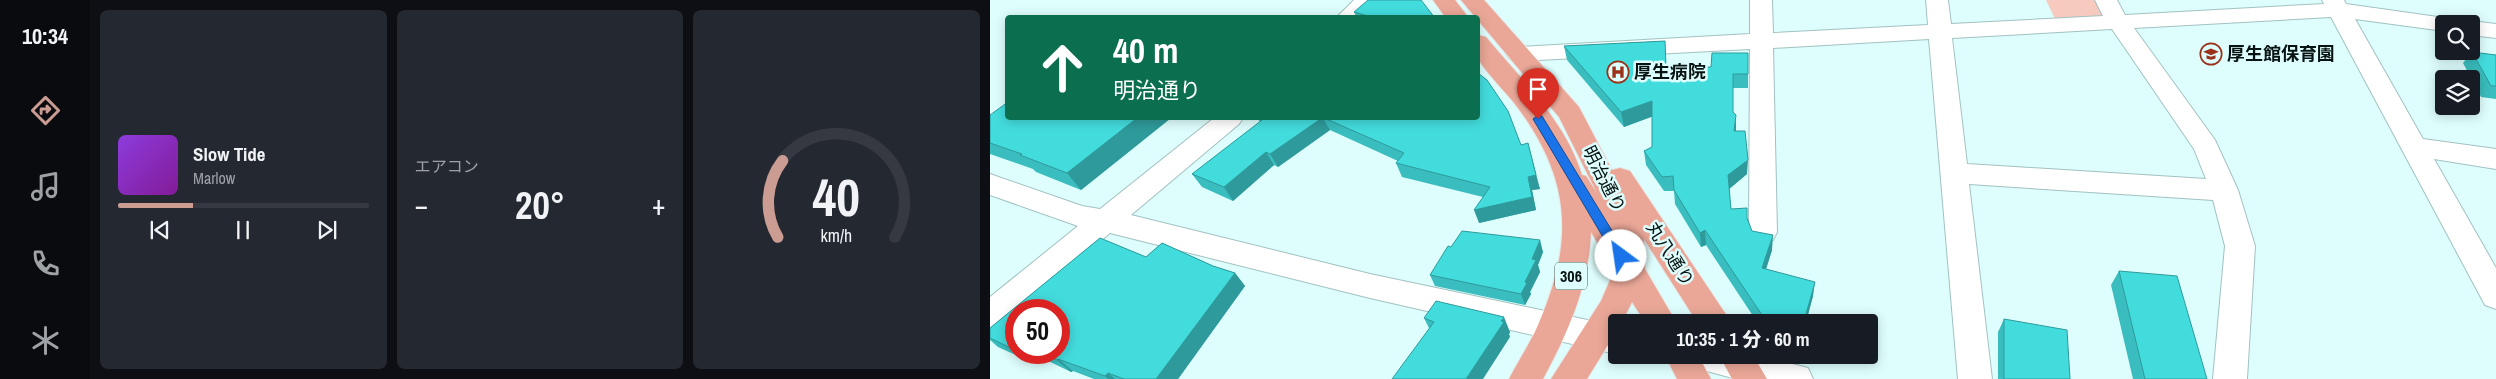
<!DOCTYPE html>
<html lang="ja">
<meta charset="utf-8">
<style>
body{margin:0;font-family:"Archivo Narrow","Noto Sans JP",sans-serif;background:#242831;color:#f1f3f6;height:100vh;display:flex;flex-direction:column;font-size:19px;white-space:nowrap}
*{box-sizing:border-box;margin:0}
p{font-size:16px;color:#9ea1a6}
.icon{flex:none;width:28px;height:28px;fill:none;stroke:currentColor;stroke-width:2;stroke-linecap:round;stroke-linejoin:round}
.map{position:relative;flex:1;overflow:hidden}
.details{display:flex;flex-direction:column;gap:10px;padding:10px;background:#0d0f14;width:900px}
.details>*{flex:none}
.hud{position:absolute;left:15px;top:15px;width:475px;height:105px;border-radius:5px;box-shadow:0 2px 12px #0003;background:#0b6e4f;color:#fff;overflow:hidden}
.buttons{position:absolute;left:1445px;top:15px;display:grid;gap:10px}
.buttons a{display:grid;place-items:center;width:45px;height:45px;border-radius:5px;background:#171b24;box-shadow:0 2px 12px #0003;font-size:25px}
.speed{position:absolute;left:15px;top:299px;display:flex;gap:10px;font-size:25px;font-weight:700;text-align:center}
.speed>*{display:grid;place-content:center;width:65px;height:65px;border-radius:50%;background:#171b24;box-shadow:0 2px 12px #0003;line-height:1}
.speed .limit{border:8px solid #d22;background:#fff;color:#111}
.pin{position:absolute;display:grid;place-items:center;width:42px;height:42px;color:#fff;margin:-51px -21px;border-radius:50% 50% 50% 0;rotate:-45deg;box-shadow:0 0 5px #0007}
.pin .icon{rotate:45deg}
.me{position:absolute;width:55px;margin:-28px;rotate:329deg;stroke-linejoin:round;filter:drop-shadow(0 0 4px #0008)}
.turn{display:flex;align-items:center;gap:18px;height:105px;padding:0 25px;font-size:22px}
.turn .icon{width:65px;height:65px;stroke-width:2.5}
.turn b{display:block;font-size:35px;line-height:42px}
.big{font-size:38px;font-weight:800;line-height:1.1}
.details .tile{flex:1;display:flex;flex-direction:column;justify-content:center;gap:8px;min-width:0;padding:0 18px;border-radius:8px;background:#242831}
.details .dial{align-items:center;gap:0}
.dial svg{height:130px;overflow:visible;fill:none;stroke:#363941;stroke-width:7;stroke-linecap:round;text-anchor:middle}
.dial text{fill:#f1f3f6;stroke:none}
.song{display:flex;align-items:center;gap:15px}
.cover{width:60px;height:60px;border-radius:8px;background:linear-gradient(135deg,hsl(270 70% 55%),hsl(290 70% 35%))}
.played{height:5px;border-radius:2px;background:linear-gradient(90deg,#ca9c92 30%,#363941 30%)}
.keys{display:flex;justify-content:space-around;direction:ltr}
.heat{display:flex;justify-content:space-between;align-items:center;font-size:28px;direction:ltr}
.details .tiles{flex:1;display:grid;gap:10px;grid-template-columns:repeat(3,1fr)}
.trip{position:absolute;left:618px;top:314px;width:270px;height:50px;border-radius:5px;background:#171b24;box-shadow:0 2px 12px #0003;font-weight:800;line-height:50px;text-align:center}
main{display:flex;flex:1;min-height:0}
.dock{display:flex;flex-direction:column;width:90px;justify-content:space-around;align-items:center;background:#090b0e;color:#9ea1a6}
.dock .icon{width:35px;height:35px}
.dock .on{color:#ca9c92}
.dock b{font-size:22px;color:#f1f3f6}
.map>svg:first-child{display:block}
.green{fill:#f6cabf}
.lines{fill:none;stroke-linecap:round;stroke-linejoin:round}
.minor-casing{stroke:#a2c1c1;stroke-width:2}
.major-casing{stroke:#e6e7e7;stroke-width:2}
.minor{fill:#fff;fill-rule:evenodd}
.major{fill:#eaa797;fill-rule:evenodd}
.wall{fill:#3abdbe;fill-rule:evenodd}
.shaded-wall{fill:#2f9a9b}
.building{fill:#43dcdd;stroke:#2f9a9b}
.route{fill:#1a73e8;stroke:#114b97}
.labels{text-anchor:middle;stroke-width:5;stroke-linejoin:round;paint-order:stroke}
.shield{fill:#defefd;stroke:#485a59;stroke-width:1}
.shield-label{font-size:16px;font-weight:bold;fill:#081313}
.poi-label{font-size:18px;font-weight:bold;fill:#081313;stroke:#defefd;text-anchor:start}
.street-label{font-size:18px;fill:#081313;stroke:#defefd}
</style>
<main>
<nav class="dock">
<b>10:34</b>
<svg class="icon on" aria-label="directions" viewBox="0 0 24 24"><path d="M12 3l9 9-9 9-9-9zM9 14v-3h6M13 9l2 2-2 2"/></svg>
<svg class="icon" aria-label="music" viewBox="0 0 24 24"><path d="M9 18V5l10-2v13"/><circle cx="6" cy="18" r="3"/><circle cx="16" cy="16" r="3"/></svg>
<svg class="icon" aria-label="phone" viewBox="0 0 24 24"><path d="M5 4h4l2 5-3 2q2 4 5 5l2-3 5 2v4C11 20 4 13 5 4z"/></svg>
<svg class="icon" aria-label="climate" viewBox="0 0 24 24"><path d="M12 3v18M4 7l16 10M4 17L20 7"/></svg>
</nav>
<section class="details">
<div class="tiles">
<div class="tile">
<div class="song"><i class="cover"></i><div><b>Slow Tide</b><p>Marlow</p></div></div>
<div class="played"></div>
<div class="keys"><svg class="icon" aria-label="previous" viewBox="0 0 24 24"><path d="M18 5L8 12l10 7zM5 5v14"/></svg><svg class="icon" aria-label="pause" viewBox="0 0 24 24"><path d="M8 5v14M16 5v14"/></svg><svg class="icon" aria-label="next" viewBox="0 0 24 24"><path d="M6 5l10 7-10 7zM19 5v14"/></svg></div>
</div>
<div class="tile"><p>エアコン</p>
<div class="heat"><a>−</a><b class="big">20°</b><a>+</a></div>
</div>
<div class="tile dial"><svg viewBox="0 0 100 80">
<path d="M14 69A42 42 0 1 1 86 69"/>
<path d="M14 69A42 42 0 0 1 17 22" stroke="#ca9c92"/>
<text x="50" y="56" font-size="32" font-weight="700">40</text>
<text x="50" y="72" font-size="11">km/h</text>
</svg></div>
</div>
</section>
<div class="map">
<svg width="1506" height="379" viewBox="0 0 1506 379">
<rect width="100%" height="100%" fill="#defefd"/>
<!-- green -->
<path class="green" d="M1056,0H1110L1117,12L1113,18L1066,21Z"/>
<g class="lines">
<!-- minor casing -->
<g class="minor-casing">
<path id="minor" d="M364,0H388L371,18H346Z
M760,0H782L783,33L938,25L936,0H958L961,24L1113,16L1105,0H1127L1135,15L1334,4L1332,0H1354L1356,4L1462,19L1465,24H1454V31L1365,19L1433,139L1506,149V169L1444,159L1506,268V309L1495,305L1341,17L1144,28L1225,140L1248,190L1265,246L1257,379H1223L1235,246L1223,200L979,184L1002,379H968L939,39L783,48L787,232L783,240L773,243L763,240L759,232L760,49L528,61L520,59L516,54L520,49L528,47L760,34ZM1122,29L1204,149L1216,179L977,164L962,38Z
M1481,21L1506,24V38L1481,35V24H1473Z
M224,118H253L249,124L141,215L380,274L626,326V354L380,298L120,233L11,324L0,328V297L88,226L0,195V174L92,206L110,209Z
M690,355H767L818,368L823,379H746L695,365Z"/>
</g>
<!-- major casing -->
<g class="major-casing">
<path id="major" d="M443,0H465L479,18H456Z
M471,0H494L589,107L622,170L630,168L640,171L735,313L739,322H707L654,239L655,269L686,322H655L642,302L632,322H626V332L597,379H561L611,301L624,271L601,232C599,285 578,333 553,379H519C528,361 540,344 548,325C584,243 582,181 528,108C519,95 493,70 488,58C486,52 488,41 488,35L496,37C531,79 576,122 592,175L596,176L607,193L569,117Z
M675,355H708L721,379H687Z
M729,355H763L777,379H742Z"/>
</g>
<!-- minor -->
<use href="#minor" class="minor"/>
<!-- major -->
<use href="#major" class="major"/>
</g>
<!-- wall -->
<path class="wall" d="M364,12L445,18H367Z
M675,41L676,67H721L758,53V88H743V112L746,131L757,174L739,189L741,209L757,218L762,231L782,250L776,269L823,296L816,322H767L716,245L711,247L685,204L684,191H674L656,165L654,151L662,147V116L634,127L577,60L574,46Z
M1482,52L1506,55V99L1491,97L1473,63Z
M0,115L18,118H181L91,190L46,172L43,169L0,154Z
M267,118H488L531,145L550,189L542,190L546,210L489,223L493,197L412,177L406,163L408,161L340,130L288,167L284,165L243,201L212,187L202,174L270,122Z
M110,238L156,257L172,243L223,266L245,273L255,286L188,379H104L83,371L81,372L48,356L41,362L8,347L0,340V328ZM26,310H69V352H26Z
M461,247L553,252L548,265L550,272L540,292L541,294L535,305L445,286L440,275Z
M1129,271L1217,379H1143L1121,285Z
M434,318L520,332L519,334L520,337L439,328Z
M1014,319L1080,379H1008V332Z
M829,355H860L859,363L829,357Z"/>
<!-- shaded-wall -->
<path class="shaded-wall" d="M662,101L664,116L634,127L631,112Z
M746,115V130L744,145V131Z
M147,118H181L91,190L77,173Z
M332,118H333L340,130L288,167L280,154Z
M538,143L550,189L542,190L546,210L489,223L484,210L538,177Z
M276,152L284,165L243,201L234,187Z
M758,160L757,174L738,190V175Z
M715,230L716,245L711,247L710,233Z
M783,235L782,250L772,282V268Z
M550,240L553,252L548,265L550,272L540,292L541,294L535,305L531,294L535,282L542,259Z
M245,273L255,286L188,379H166Z
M825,282L823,296L816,322H813Z
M514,317L520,332L519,334L520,337L493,379H476Z
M28,352H45L48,356L41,362Z
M68,359L83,371L81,372L67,360Z
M118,373L125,379H118L115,376Z"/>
<!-- building -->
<path class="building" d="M378,0H431L445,18H385L364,12Z
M675,41L676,67H721L722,53H758V74H743V112L746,115L744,131H755L758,160L738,175L741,209L757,208V218L762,231L783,235L772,268L825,282L814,321L792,316L790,322L774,318L715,230L710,233L684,190L683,176L672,177L654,151L662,147V101L631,112L574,46Z
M1482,52L1506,55V86H1501Z
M488,73L497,80L518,111L531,145L538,143L546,175L538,177L542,197L484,210L500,187L406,163L414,153L334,118H488Z
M18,102V118H147L77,173L30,155L32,154L0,143V115Z
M267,118H332L280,154L276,152L234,187L202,174L272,120Z
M472,231L550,240L542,259L546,260L535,282L537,283L531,294L440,275L458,246L461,247Z
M110,238L156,257L172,243L223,266L245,273L166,379H134L118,373L115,376L68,359L67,360L51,352H69V310H26V349L25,350L0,338V328Z
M1129,271L1187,276L1217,379H1155Z
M446,301L514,317L511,321L514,322L476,379H402L444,322L434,318Z
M1014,319L1077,330L1080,379H1014Z
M836,320L847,322H836Z
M847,355H860V358Z"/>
<!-- route -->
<path class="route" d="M548,115L552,116L635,252L637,256L635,259H626L543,119Z"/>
<!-- icons -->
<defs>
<g id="school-ring" transform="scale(1.125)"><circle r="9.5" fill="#defefd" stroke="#9a3118" stroke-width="1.5"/><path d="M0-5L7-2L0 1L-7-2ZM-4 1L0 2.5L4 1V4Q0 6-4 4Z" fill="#9a3118"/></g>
<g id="hospital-ring" transform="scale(1.125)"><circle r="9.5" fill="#defefd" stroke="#9a3118" stroke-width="1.5"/><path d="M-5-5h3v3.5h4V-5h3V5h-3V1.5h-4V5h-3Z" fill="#9a3118"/></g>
</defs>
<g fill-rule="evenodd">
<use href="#school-ring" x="1221" y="54"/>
<use href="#hospital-ring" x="628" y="72"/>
</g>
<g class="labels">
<!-- shield labels -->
<rect class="shield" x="565" y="262.5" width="32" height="27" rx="4"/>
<g class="shield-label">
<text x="581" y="282">306</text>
</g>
<!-- poi labels -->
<g class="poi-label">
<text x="1237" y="60">厚生館保育園</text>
<text x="644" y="78">厚生病院</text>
</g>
<!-- street labels -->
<g class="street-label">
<text transform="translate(614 179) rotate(63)" y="6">明治通り</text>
<text transform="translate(680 254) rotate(58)" y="6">丸八通り</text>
</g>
</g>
</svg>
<div class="buttons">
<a><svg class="icon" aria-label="search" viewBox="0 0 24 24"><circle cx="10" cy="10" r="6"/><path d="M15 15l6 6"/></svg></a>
<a><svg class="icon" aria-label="layers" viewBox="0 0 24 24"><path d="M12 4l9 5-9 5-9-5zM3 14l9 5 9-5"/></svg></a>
</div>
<div class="speed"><div class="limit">50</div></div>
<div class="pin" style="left:548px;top:119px;background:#d93025"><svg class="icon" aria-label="arrive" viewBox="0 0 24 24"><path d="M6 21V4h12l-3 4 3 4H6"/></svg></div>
<svg class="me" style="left:631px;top:256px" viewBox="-20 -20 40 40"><circle r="19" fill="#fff"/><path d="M0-13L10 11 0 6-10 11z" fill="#1a73e8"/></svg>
<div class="trip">10:35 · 1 分 · 60 m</div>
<div class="hud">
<div class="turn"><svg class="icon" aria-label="ahead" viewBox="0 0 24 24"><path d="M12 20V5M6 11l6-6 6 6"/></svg><div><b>40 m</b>明治通り</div></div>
</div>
</div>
</main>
